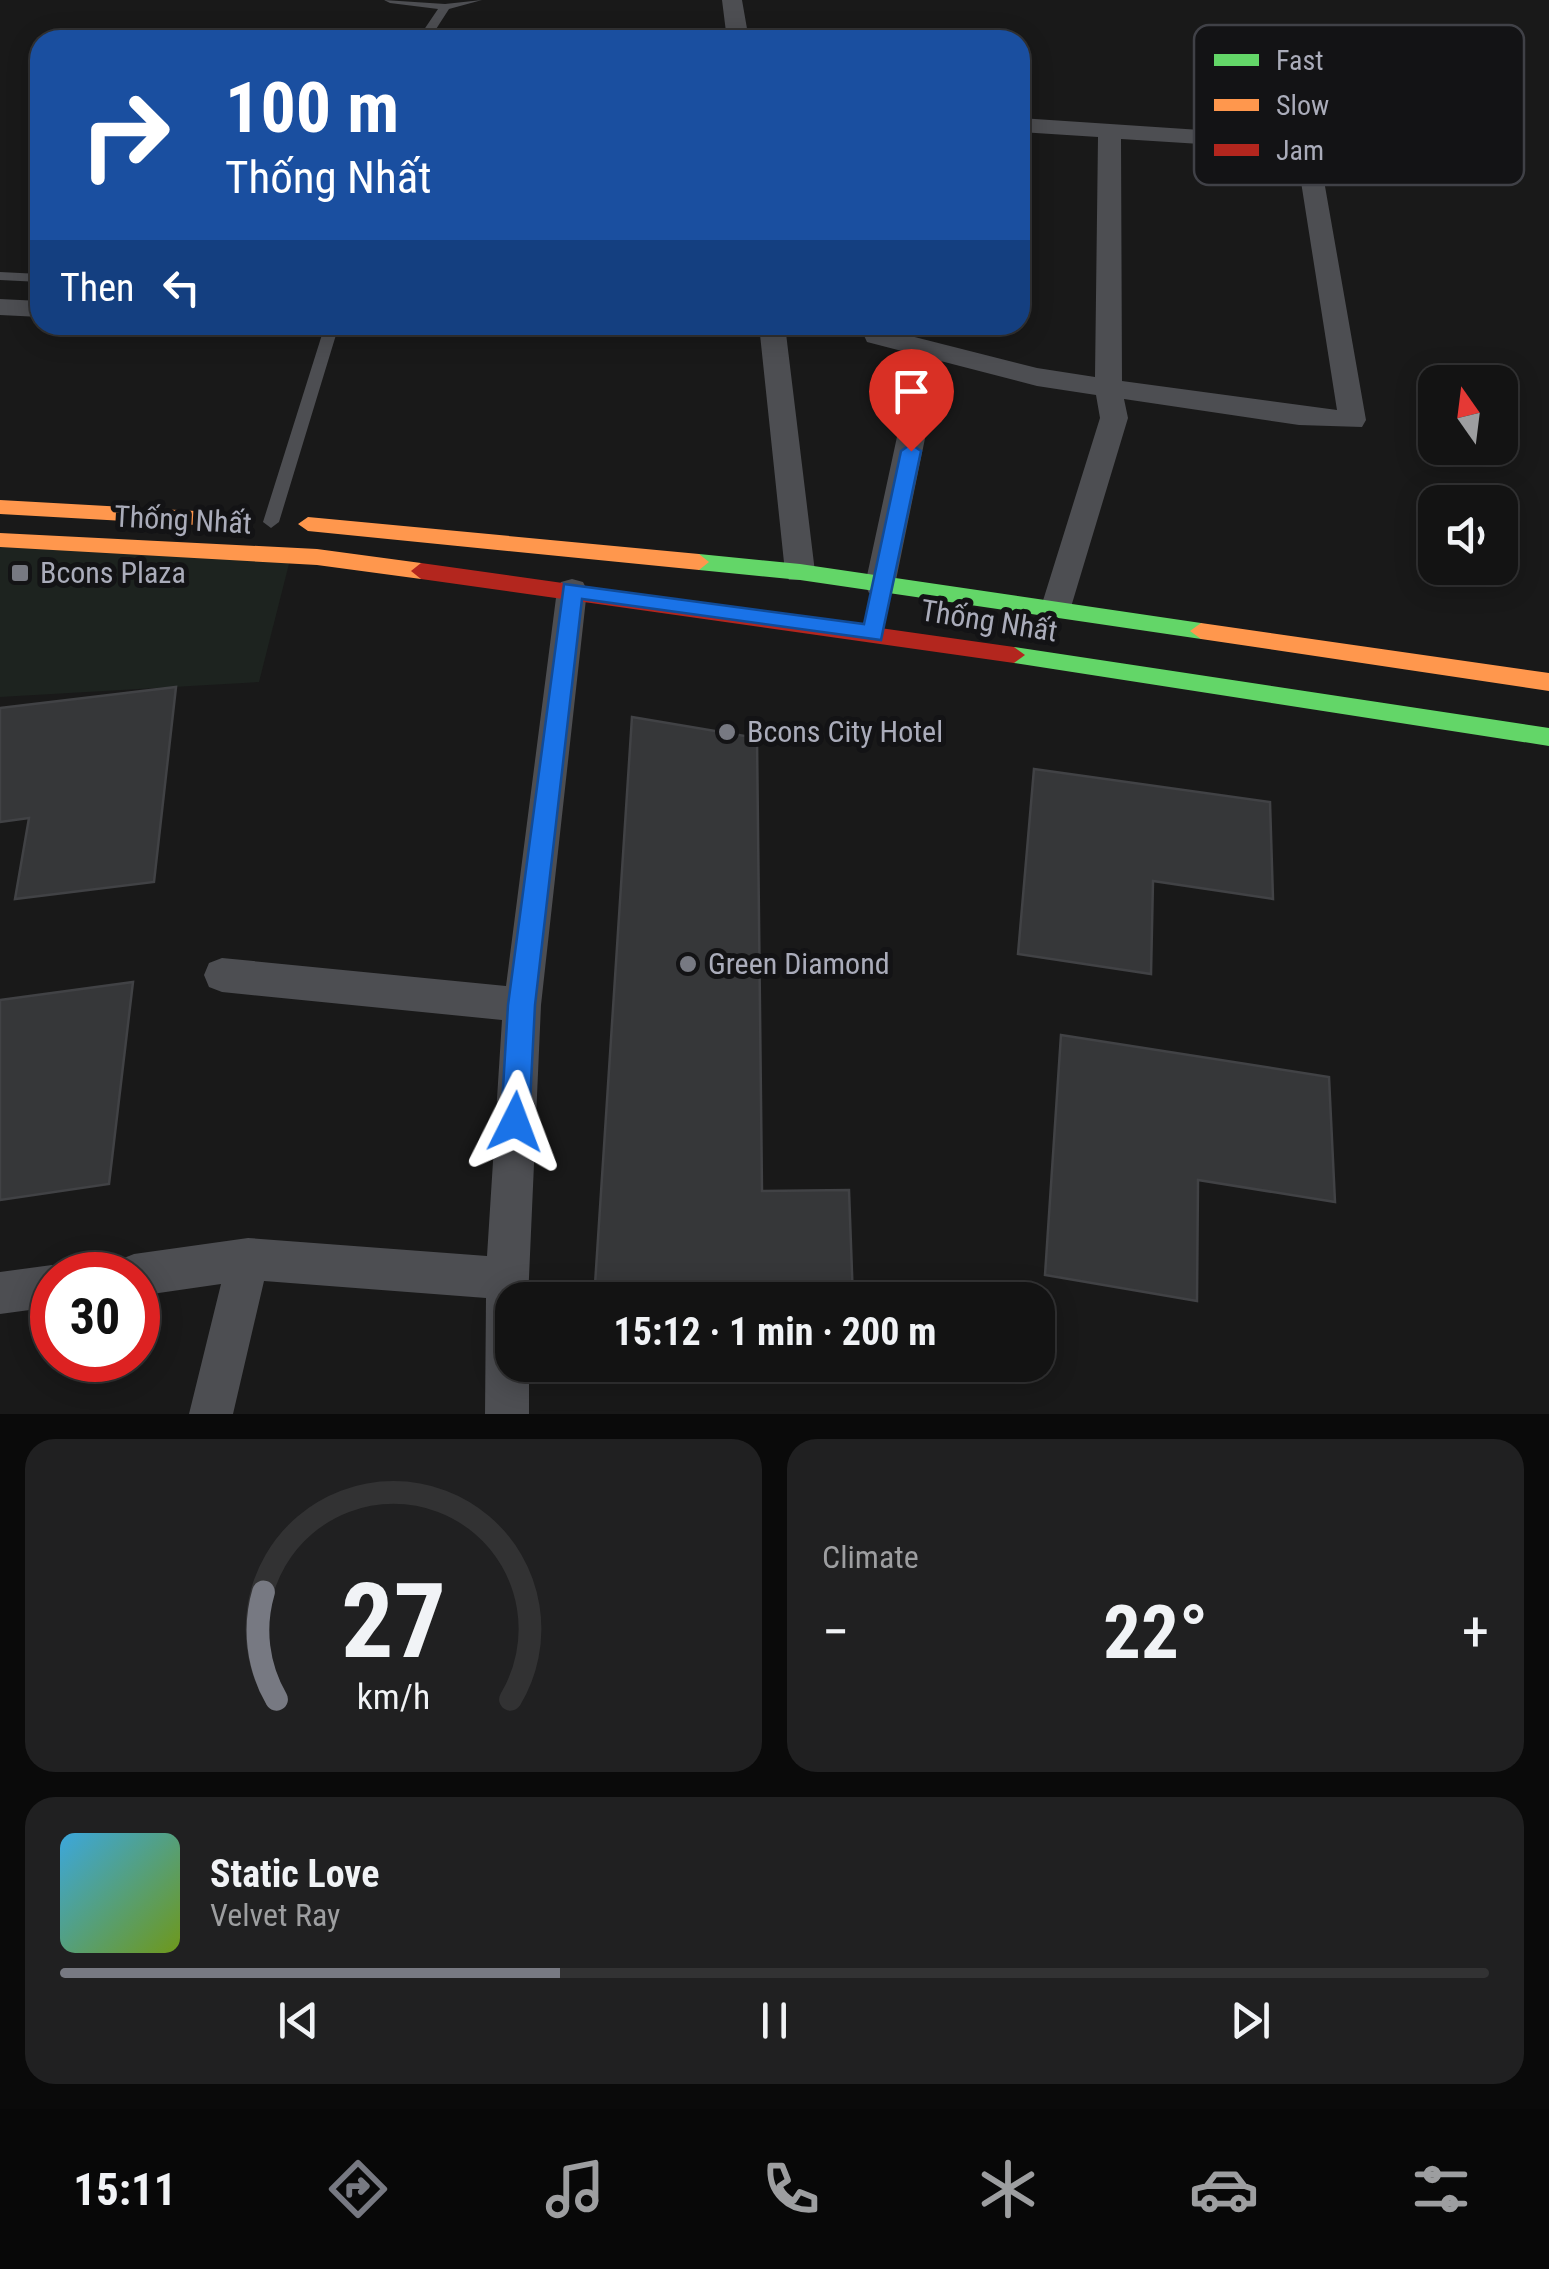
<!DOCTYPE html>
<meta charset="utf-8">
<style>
body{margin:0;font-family:"Roboto Condensed",sans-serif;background:#202021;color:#f1f3f6;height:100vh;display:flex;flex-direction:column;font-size:38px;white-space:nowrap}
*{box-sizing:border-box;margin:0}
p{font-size:32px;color:#9d9ea0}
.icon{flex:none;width:55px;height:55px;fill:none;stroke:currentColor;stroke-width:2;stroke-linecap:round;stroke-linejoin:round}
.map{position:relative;height:1414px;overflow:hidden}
.panel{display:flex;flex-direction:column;gap:25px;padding:25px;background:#0a0a0a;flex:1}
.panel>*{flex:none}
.banner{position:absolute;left:30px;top:30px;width:1000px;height:305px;border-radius:30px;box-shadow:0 5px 25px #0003,0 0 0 2px #323233;background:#1a4fa0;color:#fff;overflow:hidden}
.needle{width:65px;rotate:346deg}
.buttons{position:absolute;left:1418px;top:365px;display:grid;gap:20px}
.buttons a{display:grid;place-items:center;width:100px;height:100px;border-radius:20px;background:#131313;box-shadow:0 5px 25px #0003,0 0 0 2px #323233;font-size:50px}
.speed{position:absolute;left:30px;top:1252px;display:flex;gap:20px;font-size:50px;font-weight:700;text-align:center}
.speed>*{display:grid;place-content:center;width:130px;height:130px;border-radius:50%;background:#131313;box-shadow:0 5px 25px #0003,0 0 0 2px #323233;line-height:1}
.speed .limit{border:15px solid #d22;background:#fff;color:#111}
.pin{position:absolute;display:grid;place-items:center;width:85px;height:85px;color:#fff;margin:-102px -42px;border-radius:50% 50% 50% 0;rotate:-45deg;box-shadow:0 0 10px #0007}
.pin .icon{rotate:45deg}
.me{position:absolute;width:110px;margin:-55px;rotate:3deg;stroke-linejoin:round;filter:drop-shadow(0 0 8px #0008)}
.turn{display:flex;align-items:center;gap:35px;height:210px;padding:0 30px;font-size:45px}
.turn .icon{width:130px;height:130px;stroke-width:2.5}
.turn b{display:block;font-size:70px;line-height:85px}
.then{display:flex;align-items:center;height:95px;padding:0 30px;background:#0003;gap:20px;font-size:38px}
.big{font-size:75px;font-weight:700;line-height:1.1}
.panel .widget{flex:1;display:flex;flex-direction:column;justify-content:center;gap:15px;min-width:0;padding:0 35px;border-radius:30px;background:#202021}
.panel .dial{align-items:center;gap:0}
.dial svg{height:260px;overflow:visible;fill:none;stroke:#323233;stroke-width:7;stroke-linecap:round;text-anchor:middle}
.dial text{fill:#f1f3f6;stroke:none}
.song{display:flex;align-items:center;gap:30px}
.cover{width:120px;height:120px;border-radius:15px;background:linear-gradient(135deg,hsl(200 70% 55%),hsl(80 70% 35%))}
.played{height:10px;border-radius:5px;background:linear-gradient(90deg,#777982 35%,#323233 35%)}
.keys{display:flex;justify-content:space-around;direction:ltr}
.heat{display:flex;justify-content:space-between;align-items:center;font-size:55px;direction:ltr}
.panel .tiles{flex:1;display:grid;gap:25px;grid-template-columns:1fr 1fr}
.widget:last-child{grid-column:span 2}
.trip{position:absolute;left:495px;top:1282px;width:560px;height:100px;border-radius:30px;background:#131313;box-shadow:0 5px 25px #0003,0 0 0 2px #323233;font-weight:700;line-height:100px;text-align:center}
.menu{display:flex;height:160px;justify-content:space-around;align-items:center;background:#080808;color:#9d9ea0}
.menu .icon{width:70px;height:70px}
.menu .on{color:#777982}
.menu b{font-size:45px;color:#f1f3f6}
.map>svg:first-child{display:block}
.green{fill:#1d231f}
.building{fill:#363739;stroke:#414245;stroke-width:2.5}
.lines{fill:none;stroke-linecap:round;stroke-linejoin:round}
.lane{fill:#4d4e52;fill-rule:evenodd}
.street{fill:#4d4e52;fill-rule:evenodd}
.fast{fill:#63d668;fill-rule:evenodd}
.slow{fill:#ff974d;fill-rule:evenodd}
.jam{fill:#b3261e;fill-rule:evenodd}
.route{fill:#1a73e8;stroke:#114b97;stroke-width:2.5}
.poi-dot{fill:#777982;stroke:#131315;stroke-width:4}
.labels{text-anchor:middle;stroke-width:10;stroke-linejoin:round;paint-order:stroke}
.street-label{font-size:30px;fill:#aaacba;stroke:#131315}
.poi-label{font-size:30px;fill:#aaacba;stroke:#131315;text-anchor:start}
.key{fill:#131315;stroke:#404147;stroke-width:2.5}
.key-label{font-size:28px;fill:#aaacba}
</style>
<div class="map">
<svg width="1549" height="1414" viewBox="0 0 1549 1414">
<rect width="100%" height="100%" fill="#191919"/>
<!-- green -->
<path class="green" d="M0,545L291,556L259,682L0,697Z"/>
<!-- building -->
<path class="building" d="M176,687L154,882L15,899L29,818L0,822V708Z
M632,717L757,738L762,1191L849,1190L853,1300H594Z
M1034,769L1270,802L1273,899L1153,881L1151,974L1018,954Z
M133,982L109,1184L0,1200V1000Z
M1061,1035L1329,1077L1335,1202L1198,1180L1197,1301L1045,1275Z"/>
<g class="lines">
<!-- lane -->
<path class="lane" d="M384,0L445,4L482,0L449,9L429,40H417L438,9L390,3Z
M0,272L40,274V282L0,280Z
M325,325H339L279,522L271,528L263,522Z"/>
<!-- street -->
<path class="street" d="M722,0H742L749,40H727Z
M1020,118L1411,144L1423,151L1411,158L1319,152L1366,420L1362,427L1299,425L1124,399L1128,418L1071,607L1067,615H1045L1041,607L1100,418L1096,395L1037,386L867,342L859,325H885L887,330L1037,368L1095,377L1098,137L1020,132ZM1121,139L1296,150L1337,410L1122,381Z
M0,299L40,301V317L0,315Z
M759,325H785L815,572L811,580H789L785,572Z
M928,373L942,382L931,409L895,585L891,593H869L865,585L903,409L918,376Z
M572,579L583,582L587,590L541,1005L528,1300H512V1365H529V1414H485L486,1298L264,1281L233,1414H189L221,1284L138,1296V1275H113L119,1260L134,1254L248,1238L487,1256L502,1020L222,992L209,987L204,975L209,963L222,958L506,986L557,590L561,582Z
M52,1265L69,1275H52V1307L0,1314V1272Z"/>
<!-- fast -->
<path class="fast" d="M699,554L800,564L1201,623L1212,631L1201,639L800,580L699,570L689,562Z
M1014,647L1549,728V746L1014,663L1003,655Z"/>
<!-- slow -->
<path class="slow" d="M0,500L196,511L206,518L196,525L0,514Z
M308,517L699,554L709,562L699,570L308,531L298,524Z
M0,533L317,549L421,563L431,571L421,579L317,565L0,547Z
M1201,623L1549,673V691L1201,639L1190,631Z"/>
<!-- jam -->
<path class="jam" d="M421,563L1014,647L1025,655L1014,663L421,579L411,571Z"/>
</g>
<!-- route -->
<path class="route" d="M911,444L921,451L881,640L582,599L535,1005L529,1122L525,1132L515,1136L505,1132L501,1122L508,1005L564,584L864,624L901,451Z"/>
<!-- markers -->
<g class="poi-dot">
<rect x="10" y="563" width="20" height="20" rx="5"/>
<circle cx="727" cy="732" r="10"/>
<circle cx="688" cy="964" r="10"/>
</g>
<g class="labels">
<!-- street labels -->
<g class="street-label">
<text transform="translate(183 520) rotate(3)" y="10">Thống Nhất</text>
<text transform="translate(989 621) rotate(9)" y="10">Thống Nhất</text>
</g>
<!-- poi labels -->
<g class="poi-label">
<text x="40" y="583">Bcons Plaza</text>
<text x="747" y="742">Bcons City Hotel</text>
<text x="708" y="974">Green Diamond</text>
</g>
</g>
<!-- legend -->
<rect x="1194" y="25" width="330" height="160" rx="15" class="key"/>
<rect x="1214" y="54" width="45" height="12" fill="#63d668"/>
<rect x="1214" y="99" width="45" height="12" fill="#ff974d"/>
<rect x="1214" y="144" width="45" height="12" fill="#b3261e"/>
<g class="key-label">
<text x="1276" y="70">Fast</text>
<text x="1276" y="115">Slow</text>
<text x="1276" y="160">Jam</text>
</g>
</svg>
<div class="buttons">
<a><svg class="needle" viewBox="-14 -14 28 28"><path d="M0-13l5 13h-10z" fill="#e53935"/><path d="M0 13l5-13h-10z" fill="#9d9ea0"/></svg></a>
<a><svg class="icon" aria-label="sound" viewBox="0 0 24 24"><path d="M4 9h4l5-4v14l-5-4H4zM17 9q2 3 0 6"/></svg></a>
</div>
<div class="speed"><div class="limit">30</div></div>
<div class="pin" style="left:911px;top:451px;background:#d93025"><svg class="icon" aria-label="arrive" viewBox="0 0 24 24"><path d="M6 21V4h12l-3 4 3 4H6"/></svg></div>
<svg class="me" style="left:515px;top:1122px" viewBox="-20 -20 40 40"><path d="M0-17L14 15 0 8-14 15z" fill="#1a73e8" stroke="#fff" stroke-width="4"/></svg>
<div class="trip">15:12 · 1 min · 200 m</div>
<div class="banner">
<div class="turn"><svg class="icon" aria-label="right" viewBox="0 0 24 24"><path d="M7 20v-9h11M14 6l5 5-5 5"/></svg><div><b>100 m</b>Thống Nhất</div></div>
<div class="then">Then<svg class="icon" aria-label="left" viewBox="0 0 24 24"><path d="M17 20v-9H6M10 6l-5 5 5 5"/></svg></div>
</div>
</div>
<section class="panel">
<div class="tiles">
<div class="widget dial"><svg viewBox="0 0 100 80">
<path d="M14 69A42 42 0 1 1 86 69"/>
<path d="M14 69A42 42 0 0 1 10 36" stroke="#777982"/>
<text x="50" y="56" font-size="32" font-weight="700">27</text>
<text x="50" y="72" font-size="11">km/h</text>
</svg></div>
<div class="widget"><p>Climate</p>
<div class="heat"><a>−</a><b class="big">22°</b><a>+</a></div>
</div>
<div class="widget">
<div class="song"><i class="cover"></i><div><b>Static Love</b><p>Velvet Ray</p></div></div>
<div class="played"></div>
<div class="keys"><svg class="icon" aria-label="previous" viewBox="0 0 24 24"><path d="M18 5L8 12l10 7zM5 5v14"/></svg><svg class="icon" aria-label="pause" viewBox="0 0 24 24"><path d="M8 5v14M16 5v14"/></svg><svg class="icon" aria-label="next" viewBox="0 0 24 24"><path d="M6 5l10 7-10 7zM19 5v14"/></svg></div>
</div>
</div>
</section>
<nav class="menu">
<b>15:11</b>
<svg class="icon on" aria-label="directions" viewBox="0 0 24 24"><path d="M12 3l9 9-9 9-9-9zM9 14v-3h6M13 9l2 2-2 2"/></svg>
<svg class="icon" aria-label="music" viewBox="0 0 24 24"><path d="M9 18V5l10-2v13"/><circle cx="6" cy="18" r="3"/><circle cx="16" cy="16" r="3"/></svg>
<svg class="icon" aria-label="phone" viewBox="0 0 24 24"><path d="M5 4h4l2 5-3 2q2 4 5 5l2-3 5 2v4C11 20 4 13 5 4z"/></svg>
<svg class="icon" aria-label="climate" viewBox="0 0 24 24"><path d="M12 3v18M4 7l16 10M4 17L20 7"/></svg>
<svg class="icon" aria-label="car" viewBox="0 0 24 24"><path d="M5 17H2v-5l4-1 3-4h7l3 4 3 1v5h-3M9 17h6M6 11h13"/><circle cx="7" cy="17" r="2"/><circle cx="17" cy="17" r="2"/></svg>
<svg class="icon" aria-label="filters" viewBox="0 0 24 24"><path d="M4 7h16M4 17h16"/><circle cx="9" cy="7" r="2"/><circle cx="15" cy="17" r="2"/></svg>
</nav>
